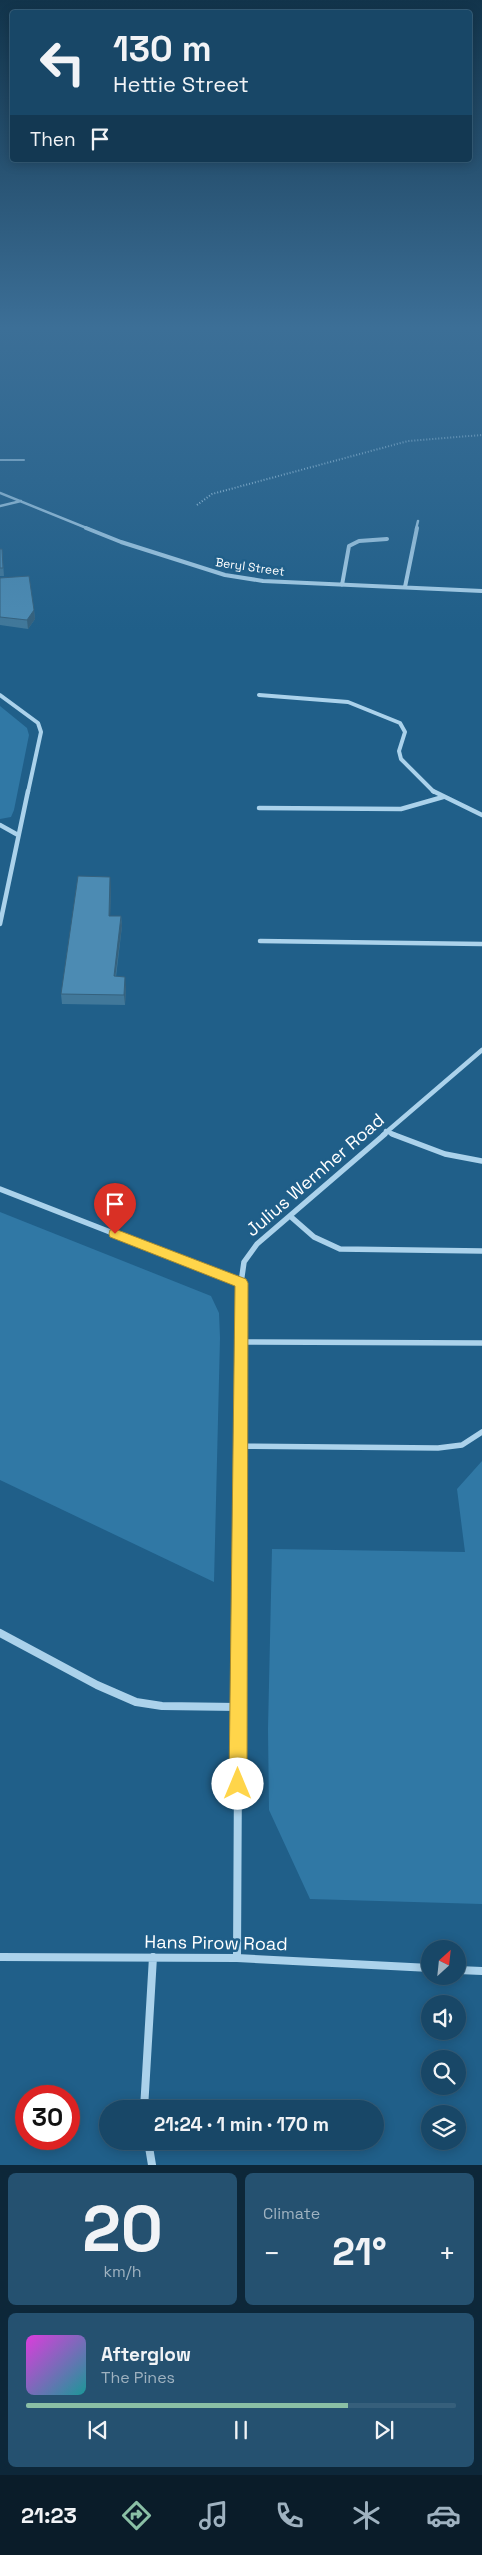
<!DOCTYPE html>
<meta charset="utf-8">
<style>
body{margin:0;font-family:"Space Grotesk",sans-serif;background:#255170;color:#f1f3f6;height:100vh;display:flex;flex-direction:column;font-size:19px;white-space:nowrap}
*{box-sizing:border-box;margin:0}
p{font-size:16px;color:#9fb2c0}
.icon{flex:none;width:28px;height:28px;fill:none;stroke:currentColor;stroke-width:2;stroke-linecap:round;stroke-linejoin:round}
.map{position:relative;height:2165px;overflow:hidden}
.sheet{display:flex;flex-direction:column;gap:8px;padding:8px;background:#0d2739;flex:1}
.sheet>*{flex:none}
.guide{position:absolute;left:10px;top:10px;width:462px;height:152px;border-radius:5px;box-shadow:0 2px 12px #0003,0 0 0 1px #365f7b;background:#184767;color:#f1f3f6;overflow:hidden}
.needle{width:32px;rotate:27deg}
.tools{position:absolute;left:421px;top:1940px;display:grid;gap:10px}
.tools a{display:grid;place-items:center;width:45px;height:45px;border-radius:50%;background:#184767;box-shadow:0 2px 12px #0003,0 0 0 1px #365f7b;font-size:25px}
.speed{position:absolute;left:15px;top:2085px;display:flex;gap:10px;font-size:25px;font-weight:700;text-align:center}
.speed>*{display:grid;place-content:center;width:65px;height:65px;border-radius:50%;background:#184767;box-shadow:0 2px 12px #0003,0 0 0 1px #365f7b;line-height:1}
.speed .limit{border:8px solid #d22;background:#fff;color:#111}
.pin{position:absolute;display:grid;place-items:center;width:42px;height:42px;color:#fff;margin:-51px -21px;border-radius:50% 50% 50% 0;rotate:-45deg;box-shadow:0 0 5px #0007}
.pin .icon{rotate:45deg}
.me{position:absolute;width:55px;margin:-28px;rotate:0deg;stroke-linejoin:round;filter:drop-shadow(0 0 4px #0008)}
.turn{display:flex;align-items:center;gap:18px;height:105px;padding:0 20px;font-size:22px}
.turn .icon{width:65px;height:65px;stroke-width:2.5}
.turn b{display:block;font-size:35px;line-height:42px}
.then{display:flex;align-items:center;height:48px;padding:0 20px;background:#0003;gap:10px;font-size:19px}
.big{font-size:38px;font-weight:800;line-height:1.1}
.sheet .card{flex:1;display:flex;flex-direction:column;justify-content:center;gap:8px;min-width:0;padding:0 18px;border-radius:8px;background:#255170}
.sheet .dial{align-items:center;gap:0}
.dial b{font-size:65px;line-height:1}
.song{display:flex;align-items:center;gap:15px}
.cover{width:60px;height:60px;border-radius:8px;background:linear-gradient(135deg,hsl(300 70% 55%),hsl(180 70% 35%))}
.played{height:5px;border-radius:2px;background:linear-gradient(90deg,#8abfa5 75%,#365f7b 75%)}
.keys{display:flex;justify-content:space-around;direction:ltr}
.heat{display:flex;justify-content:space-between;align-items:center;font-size:28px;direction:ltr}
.sheet .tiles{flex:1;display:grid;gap:8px;grid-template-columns:1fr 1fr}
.card:last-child{grid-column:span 2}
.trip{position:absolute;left:99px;top:2100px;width:285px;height:50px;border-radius:25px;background:#184767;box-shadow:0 2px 12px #0003,0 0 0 1px #365f7b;font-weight:800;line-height:50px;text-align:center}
.tabs{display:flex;height:80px;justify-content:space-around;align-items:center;background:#0a1c29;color:#9fb2c0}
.tabs .icon{width:35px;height:35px}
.tabs .on{color:#8abfa5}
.tabs b{font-size:22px;color:#f1f3f6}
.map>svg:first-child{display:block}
.green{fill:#3078a5}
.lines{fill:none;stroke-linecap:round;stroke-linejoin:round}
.path{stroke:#abd2eb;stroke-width:2;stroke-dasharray:1 2;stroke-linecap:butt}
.service{stroke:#abd2eb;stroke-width:2}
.minor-far4{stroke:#abd2eb;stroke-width:2.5}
.minor-far3{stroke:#abd2eb;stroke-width:4}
.minor-far2{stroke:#abd2eb;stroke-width:4.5}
.minor-far1{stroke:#abd2eb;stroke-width:5.5}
.minor{stroke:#abd2eb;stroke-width:8}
.wall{fill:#41789a}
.shaded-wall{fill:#35617d}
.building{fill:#4c8bb3;stroke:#35617d}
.route{fill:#ffd54a;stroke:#a68a30}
.labels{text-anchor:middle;stroke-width:5;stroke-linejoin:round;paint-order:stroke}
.far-street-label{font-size:12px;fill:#fff;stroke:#205f89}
.near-street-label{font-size:18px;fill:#fff;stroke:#205f89}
</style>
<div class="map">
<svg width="482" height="2165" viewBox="0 0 482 2165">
<rect width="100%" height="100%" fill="#205f89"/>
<!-- green -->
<path class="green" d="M0,706L27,728L29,735L14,810L11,817L0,819Z
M0,1212L211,1296L219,1313L220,1338L214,1582L0,1480Z
M482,1461V1904L310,1899L269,1810L268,1729L272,1549L465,1552L457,1489Z"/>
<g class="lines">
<!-- path -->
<path class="path" d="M197,505L212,494L408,441L482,435"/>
<!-- service -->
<path class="service" d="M0,460H24"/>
<!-- minor-far4 -->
<path class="minor-far4" d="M0,493L89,529
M0,506L21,501
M416,529L418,521"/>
<!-- minor-far3 -->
<path class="minor-far3" d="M86,528L121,542L225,575L263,581L482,591
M342,585L349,546L359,541L387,539
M405,587L417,528
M0,695L38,723L41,732L28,792
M259,695L348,702L400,723L405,732L399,751L401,759L434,792"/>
<!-- minor-far2 -->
<path class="minor-far2" d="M433,791L482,815
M259,808L401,809L443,797
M0,825L18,835
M0,924L28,791
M260,941L482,944
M386,1131L395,1135
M383,1135L482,1050"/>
<!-- minor-far1 -->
<path class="minor-far1" d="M392,1134L445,1154L482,1161
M0,1189L241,1283
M290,1216L314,1237L340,1249L482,1251
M241,1342L482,1343
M240,1446L438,1448L462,1445L482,1432
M239,1582L241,1283L244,1262L257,1244L385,1134"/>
<!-- minor -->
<path class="minor" d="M0,1633L97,1685L136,1702L162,1706L238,1707
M0,1957L237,1958L430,1968
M237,1958L239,1581
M458,1970L482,1971
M144,2109L153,1957
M148,2141L152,2165"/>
</g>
<!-- wall -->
<path class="wall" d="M0,549H2L4,576H0Z
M0,578L34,610L35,619L28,629L0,625Z
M111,887L110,916H121L122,926L116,977L126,987L125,1005L62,1004L61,994Z"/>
<!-- shaded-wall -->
<path class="shaded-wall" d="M34,610L35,619L28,629L27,620Z
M110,877L111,887L110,926L109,916Z
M121,916L122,926L114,986V976Z
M125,977L126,987L125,1005L124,995Z"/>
<!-- building -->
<path class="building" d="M0,549H2L3,568H0Z
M29,576L34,610L27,620L0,617V578Z
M78,876L110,877L109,916H121L114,976L125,977L124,995L61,994Z"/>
<!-- sky -->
<linearGradient id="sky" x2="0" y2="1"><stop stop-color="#12344b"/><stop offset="0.52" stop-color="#3c6f97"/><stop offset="1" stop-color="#3c6f97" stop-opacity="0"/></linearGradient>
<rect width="482" height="630" fill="url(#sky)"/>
<!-- route -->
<path class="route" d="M115,1229L246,1279L248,1283L247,1784L244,1790L238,1793L232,1790L229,1784L235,1286L110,1237L109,1234L110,1230Z"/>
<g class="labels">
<!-- far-street labels -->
<g class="far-street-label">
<text transform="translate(250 567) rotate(8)" y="4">Beryl Street</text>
</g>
<!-- near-street labels -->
<g class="near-street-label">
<text transform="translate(315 1175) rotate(-41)" y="6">Julius Wernher Road</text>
<text transform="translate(216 1943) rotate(1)" y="6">Hans Pirow Road</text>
</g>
</g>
</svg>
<div class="tools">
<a><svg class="needle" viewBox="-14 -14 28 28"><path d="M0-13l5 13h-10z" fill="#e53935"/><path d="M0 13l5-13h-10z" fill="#9fb2c0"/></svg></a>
<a><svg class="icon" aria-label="sound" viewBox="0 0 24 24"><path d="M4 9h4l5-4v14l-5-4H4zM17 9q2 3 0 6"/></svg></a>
<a><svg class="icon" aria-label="search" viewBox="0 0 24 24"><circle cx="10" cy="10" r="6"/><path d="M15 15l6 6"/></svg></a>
<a><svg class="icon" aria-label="layers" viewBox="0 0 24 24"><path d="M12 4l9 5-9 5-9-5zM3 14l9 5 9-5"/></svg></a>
</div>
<div class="speed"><div class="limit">30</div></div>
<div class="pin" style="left:115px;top:1234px;background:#d93025"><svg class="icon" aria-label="arrive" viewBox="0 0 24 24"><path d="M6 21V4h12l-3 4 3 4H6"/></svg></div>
<svg class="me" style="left:238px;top:1784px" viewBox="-20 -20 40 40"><circle r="19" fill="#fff"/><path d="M0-13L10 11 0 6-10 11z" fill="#ffd54a"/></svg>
<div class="trip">21:24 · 1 min · 170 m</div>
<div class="guide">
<div class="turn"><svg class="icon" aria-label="left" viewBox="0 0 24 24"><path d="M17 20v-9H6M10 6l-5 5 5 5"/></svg><div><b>130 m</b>Hettie Street</div></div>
<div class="then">Then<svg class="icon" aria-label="arrive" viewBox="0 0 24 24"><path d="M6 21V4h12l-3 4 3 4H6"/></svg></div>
</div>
</div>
<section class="sheet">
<div class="tiles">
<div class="card dial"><b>20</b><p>km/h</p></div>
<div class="card"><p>Climate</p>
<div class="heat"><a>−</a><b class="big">21°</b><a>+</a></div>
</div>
<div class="card">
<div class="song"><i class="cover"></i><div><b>Afterglow</b><p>The Pines</p></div></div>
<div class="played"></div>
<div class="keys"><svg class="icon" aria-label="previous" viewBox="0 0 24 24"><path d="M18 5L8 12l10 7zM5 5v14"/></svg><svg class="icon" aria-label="pause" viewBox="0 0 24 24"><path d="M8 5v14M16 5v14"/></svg><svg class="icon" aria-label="next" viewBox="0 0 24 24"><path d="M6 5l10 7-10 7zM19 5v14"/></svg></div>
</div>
</div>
</section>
<nav class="tabs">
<b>21:23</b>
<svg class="icon on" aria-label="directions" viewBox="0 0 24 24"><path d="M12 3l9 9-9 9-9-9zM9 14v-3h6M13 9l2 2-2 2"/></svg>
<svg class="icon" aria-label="music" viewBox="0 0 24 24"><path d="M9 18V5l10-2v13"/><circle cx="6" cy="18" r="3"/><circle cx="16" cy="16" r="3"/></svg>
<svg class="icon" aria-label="phone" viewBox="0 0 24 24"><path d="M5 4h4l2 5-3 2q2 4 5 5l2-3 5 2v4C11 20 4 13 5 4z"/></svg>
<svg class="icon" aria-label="climate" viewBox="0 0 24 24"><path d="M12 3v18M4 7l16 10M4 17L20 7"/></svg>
<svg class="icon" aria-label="car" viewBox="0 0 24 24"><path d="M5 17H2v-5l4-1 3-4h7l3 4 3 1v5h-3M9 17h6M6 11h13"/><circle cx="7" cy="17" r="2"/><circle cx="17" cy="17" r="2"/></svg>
</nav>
